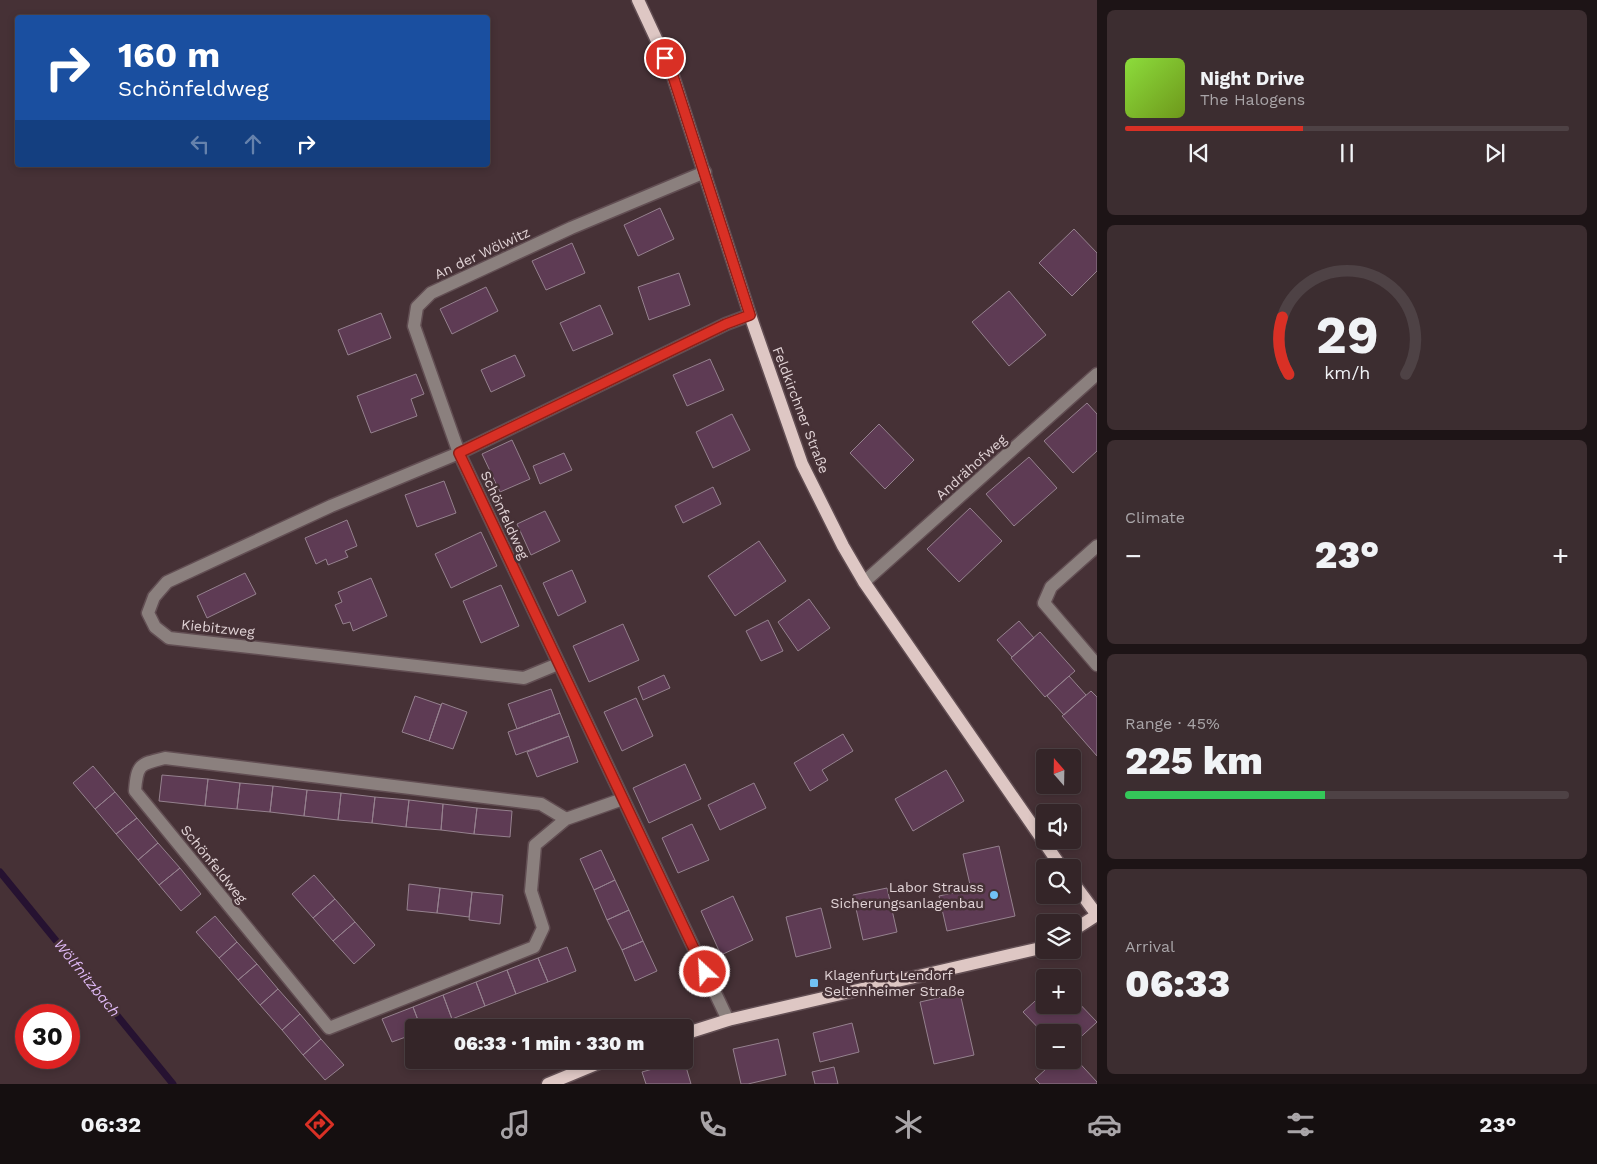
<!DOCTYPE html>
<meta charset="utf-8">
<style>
body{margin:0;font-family:"Work Sans",sans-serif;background:#3c2d30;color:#f1f3f6;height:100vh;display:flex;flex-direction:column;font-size:19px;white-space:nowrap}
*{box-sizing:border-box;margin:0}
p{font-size:16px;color:#a9a5a8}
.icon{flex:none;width:28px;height:28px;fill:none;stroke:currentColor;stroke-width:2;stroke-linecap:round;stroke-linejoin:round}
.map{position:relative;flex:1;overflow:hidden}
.panel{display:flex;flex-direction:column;gap:10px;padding:10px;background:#1d1416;width:500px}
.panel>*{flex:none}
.top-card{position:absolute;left:15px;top:15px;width:475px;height:152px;border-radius:5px;box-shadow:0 2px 8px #0003,0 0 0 1px #4e4245;background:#1a4fa0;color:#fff;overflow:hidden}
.needle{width:32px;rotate:340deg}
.buttons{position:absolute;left:1036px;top:749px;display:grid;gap:10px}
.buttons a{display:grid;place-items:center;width:45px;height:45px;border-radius:5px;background:#342528;box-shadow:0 2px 8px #0003,0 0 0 1px #4e4245;font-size:25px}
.speed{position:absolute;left:15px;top:1004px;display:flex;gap:10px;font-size:25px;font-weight:700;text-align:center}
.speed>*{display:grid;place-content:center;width:65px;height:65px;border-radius:50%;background:#342528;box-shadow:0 2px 8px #0003,0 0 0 1px #4e4245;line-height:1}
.speed .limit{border:8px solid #d22;background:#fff;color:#111}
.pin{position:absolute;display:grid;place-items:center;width:42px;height:42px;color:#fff;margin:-21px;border:2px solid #fff;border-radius:50%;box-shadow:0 1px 5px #0007}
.me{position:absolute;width:55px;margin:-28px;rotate:335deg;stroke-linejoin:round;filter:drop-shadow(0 0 4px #0008)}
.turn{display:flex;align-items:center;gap:18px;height:105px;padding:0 20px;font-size:22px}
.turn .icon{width:65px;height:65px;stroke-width:2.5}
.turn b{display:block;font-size:35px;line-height:42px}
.lanes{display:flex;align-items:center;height:48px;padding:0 20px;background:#0003;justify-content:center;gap:25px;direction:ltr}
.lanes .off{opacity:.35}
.big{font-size:38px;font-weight:800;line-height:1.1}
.panel .widget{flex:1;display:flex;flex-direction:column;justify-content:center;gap:8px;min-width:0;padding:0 18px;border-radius:8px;background:#3c2d30}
.panel .dial{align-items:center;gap:0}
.dial svg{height:130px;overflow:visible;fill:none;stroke:#4e4245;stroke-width:7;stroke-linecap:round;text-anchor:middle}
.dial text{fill:#f1f3f6;stroke:none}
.song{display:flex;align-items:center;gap:15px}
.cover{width:60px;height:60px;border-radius:8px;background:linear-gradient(135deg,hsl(90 70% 55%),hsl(80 70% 35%))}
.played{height:5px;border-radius:2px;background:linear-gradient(90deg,#d93025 40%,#4e4245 40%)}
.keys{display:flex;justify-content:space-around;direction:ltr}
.heat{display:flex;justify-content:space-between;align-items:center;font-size:28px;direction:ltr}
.charge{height:8px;border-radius:4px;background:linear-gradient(90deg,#34c759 45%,#4e4245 0)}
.trip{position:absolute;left:405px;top:1019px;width:288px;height:50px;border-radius:5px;background:#342528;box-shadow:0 2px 8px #0003,0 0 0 1px #4e4245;font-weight:800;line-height:50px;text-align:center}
.menu{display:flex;height:80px;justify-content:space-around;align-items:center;background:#150f10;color:#a9a5a8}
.menu .icon{width:35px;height:35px}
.menu .active{color:#d93025}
.menu b{font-size:22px;color:#f1f3f6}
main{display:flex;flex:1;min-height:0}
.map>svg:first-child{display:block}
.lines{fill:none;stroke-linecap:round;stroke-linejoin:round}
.stream{stroke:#261231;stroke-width:7}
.building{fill:#5e3b54;stroke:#95818e}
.minor-casing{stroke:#624e53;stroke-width:15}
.major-casing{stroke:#624e53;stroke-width:15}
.minor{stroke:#8b807e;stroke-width:12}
.major{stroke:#dec7c4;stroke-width:12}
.route-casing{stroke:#8d1f18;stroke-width:12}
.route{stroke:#d93025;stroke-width:9}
.poi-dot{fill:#71c1f5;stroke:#463136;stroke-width:2}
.labels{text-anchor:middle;stroke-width:5;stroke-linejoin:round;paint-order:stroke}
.street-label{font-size:14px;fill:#e1d3d6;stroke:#463136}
.poi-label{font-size:14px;fill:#e1d3d6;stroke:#463136;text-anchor:end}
.water-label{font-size:15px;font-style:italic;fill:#dfb9f5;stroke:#463136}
</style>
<main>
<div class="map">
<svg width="1097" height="1084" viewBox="0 0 1097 1084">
<rect width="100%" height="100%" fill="#463136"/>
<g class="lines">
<!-- stream -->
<path class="stream" d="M0,872L173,1084"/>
</g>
<!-- building -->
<path class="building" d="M660,208L674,239L638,256L624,225Z
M1074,229L1097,253V271L1072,296L1039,263Z
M572,243L585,273L546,290L532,261Z
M679,273L690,305L649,320L638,287Z
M486,287L498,311L452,334L440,309Z
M1009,291L1046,335L1009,366L972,322Z
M600,305L613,334L573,351L560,323Z
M381,313L391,338L348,355L338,330Z
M515,355L525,376L491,392L481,370Z
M710,359L724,390L687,406L673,375Z
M416,374L424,394L411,399L417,416L371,433L357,396Z
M1087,403L1097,414V451L1073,473L1044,441Z
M732,414L750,450L713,468L696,432Z
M879,424L914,460L885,489L850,453Z
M512,440L530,479L500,492L482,454Z
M564,453L572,470L540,484L533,466Z
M1029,457L1057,488L1014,526L986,494Z
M444,481L456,513L417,527L405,495Z
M713,487L721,504L683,523L675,506Z
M970,508L1002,541L959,582L927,549Z
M545,511L560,541L531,555L517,524Z
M347,520L357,546L345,551L348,557L328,565L326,559L316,564L305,538Z
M481,532L497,566L451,588L435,554Z
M759,541L786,581L735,616L708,576Z
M572,570L586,602L558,616L543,583Z
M245,573L256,594L207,618L197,596Z
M371,578L387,616L353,631L350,622L343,624L335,605L342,602L338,592Z
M501,585L519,626L481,643L463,601Z
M809,599L830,628L798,651L778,622Z
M768,620L783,651L761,661L746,631Z
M1019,621L1034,638L1012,657L997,640Z
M623,624L639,660L589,682L573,646Z
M1040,632L1075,671L1045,697L1011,658Z
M664,675L670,688L643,700L638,687Z
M1069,676L1086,695L1064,715L1047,696Z
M551,689L560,713L517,729L508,704Z
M1091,691L1097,697V756L1062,716Z
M415,696L441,705L429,741L402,732Z
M636,698L653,736L622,751L604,712Z
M442,703L467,712L453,749L429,741Z
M560,713L569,736L516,755L508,732Z
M843,734L853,751L822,770L828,780L810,791L794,763Z
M569,736L578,762L537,777L527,752Z
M685,764L701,799L649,823L633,788Z
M93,766L115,792L95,809L73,783Z
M946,770L964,801L913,831L895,799Z
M162,775L208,779L205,806L159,801Z
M208,779L240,783L237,809L205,806Z
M240,783L273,786L270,812L237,809Z
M754,783L766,808L720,830L708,805Z
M273,786L307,790L304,816L270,812Z
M307,790L341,793L338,820L304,816Z
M115,792L137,818L116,834L95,809Z
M341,793L375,797L372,823L338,820Z
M375,797L409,800L406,827L372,823Z
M409,800L443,804L441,830L406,827Z
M443,804L477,808L474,834L441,830Z
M477,808L512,811L510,837L474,834Z
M137,818L158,843L138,860L116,834Z
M692,824L709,860L678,873L662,838Z
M158,843L180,868L159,885L138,860Z
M999,846L1015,916L947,931L939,896L971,889L963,854Z
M601,850L615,880L594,890L580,859Z
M180,868L201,894L181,911L159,885Z
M314,875L335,899L313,918L292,894Z
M615,880L629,910L607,920L594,890Z
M409,884L440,888L437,913L407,910Z
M440,888L472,892L469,917L437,913Z
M887,888L897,932L863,940L853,895Z
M472,892L503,895L500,924L469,920Z
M733,896L753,940L721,955L701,911Z
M335,899L355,922L333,941L313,918Z
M821,908L831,948L796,957L786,917Z
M629,910L643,941L622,950L607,920Z
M215,916L237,942L219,958L196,932Z
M355,922L375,945L354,964L333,941Z
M643,941L657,971L635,981L622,950Z
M237,942L257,964L238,980L219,958Z
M567,947L576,971L548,982L538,958Z
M538,958L548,982L516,994L507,970Z
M257,964L278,989L260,1005L238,980Z
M507,970L516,994L485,1006L476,982Z
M476,982L485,1006L452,1019L443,995Z
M278,989L300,1014L282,1030L260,1005Z
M1045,992V1005H1072V996L1097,1022L1072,1045V1032H1045V1035L1023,1012Z
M960,993L974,1055L934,1064L920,1002Z
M443,995L452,1019L430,1028H421L413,1007Z
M413,1007L421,1028H414V1034L392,1042L382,1019Z
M300,1014L321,1039L303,1055L282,1030Z
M852,1023L859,1052L820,1062L813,1033Z
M321,1039L344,1065L325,1080L303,1055Z
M778,1039L786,1075L748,1084H741L733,1049Z
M1072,1055L1097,1082V1084H1040L1035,1079L1056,1060H1072Z
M684,1060L691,1084H646L642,1072Z
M834,1067L838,1084H815L812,1072Z"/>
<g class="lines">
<!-- minor casing -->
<g class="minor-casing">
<path id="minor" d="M705,172L571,228L431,293L417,307L414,326L459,453L728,1020
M1097,546L1051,587L1044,603L1097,665
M864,582L1097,374
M558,664L524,678L169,638L155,627L148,613L154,597L167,582L331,506L459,453L726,324L750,315
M566,819L535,845L531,891L543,928L534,947L329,1028L135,791C137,764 140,764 165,758L541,804L566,819L623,799"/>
</g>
<!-- major casing -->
<g class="major-casing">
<path id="major" d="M638,0L672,73L750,315L802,464L843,546L864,582L1062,868
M1072,881L1097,915L1072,931
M684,1034L728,1020L1045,947
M548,1084L606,1060"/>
</g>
<!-- minor -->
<use href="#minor" class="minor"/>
<!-- major -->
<use href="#major" class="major"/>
</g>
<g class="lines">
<!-- route casing -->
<g class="route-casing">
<path id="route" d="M665,58L672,73L750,315L726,324L459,453L705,972"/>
</g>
<!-- route -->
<use href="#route" class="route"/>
</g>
<!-- markers -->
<g class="poi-dot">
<circle cx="994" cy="895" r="5"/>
<rect x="809" y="978" width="10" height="10" rx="2.5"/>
</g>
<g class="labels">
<!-- street labels -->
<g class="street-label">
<text transform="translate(482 253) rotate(-25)" y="5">An der Wölwitz</text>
<text transform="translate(801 410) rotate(69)" y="5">Feldkirchner Straße</text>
<text transform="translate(971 467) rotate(-42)" y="5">Andrähofweg</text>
<text transform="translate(505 515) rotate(65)" y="5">Schönfeldweg</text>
<text transform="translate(218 628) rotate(6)" y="5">Kiebitzweg</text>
<text transform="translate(214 864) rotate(51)" y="5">Schönfeldweg</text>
</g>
<!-- poi labels -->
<g class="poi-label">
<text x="984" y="892">Labor Strauss<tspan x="984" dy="16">Sicherungsanlagenbau</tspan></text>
<text x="824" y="980" text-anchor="start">Klagenfurt Lendorf<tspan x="824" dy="16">Seltenheimer Straße</tspan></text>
</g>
<!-- water labels -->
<g class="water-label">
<text transform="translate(87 978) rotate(51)" y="5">Wölfnitzbach</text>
</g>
</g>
</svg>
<div class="buttons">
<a><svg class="needle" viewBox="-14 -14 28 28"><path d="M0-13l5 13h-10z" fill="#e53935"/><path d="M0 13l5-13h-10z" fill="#a9a5a8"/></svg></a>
<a><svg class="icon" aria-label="sound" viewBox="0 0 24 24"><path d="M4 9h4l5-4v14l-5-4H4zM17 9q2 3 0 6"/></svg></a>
<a><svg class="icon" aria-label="search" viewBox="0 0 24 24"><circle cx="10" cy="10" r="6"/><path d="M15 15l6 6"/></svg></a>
<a><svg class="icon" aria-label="layers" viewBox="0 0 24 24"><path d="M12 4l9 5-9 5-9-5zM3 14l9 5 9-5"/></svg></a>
<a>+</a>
<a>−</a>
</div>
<div class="speed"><div class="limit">30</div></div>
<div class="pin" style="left:665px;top:58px;background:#d93025"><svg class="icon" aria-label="arrive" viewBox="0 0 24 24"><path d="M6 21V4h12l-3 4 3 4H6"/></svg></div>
<svg class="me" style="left:705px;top:972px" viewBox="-20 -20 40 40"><circle r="17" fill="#d93025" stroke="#fff" stroke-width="3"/><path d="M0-11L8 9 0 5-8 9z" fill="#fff"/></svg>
<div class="trip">06:33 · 1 min · 330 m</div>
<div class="top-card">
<div class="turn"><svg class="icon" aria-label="right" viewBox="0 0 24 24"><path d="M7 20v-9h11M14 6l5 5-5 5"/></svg><div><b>160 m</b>Schönfeldweg</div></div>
<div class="lanes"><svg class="icon off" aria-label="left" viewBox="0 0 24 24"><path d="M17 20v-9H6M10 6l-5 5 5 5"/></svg><svg class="icon off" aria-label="ahead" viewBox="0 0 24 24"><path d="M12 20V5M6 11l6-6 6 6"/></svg><svg class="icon" aria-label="right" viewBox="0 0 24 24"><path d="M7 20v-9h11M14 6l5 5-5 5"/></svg></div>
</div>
</div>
<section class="panel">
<div class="widget">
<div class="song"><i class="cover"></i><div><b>Night Drive</b><p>The Halogens</p></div></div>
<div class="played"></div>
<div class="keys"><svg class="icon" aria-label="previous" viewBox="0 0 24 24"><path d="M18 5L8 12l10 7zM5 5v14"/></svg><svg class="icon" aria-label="pause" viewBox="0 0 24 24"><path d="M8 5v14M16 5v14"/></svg><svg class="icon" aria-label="next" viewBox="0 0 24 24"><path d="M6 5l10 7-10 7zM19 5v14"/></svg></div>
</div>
<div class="widget dial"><svg viewBox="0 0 100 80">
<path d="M14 69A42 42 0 1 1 86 69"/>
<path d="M14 69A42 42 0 0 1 10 34" stroke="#d93025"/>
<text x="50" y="56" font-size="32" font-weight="700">29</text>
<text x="50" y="72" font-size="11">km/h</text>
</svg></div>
<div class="widget"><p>Climate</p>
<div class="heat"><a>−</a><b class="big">23°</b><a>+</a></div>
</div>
<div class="widget"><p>Range · 45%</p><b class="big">225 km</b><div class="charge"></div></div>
<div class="widget"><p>Arrival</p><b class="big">06:33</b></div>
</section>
</main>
<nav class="menu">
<b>06:32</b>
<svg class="icon active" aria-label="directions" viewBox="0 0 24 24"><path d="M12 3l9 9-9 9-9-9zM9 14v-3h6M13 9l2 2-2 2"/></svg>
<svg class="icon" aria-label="music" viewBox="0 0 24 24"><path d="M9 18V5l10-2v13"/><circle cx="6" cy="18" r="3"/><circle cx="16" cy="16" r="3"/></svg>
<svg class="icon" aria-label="phone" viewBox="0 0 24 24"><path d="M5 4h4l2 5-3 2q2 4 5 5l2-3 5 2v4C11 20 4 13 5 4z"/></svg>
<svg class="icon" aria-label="climate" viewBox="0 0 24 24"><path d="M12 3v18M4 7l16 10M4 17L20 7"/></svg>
<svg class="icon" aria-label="car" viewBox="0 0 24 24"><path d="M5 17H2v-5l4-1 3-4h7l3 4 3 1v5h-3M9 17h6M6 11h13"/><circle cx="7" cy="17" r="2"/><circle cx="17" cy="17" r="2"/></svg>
<svg class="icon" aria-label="filters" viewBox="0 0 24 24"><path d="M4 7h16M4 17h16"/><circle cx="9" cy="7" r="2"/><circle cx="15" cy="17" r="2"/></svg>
<b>23°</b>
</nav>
